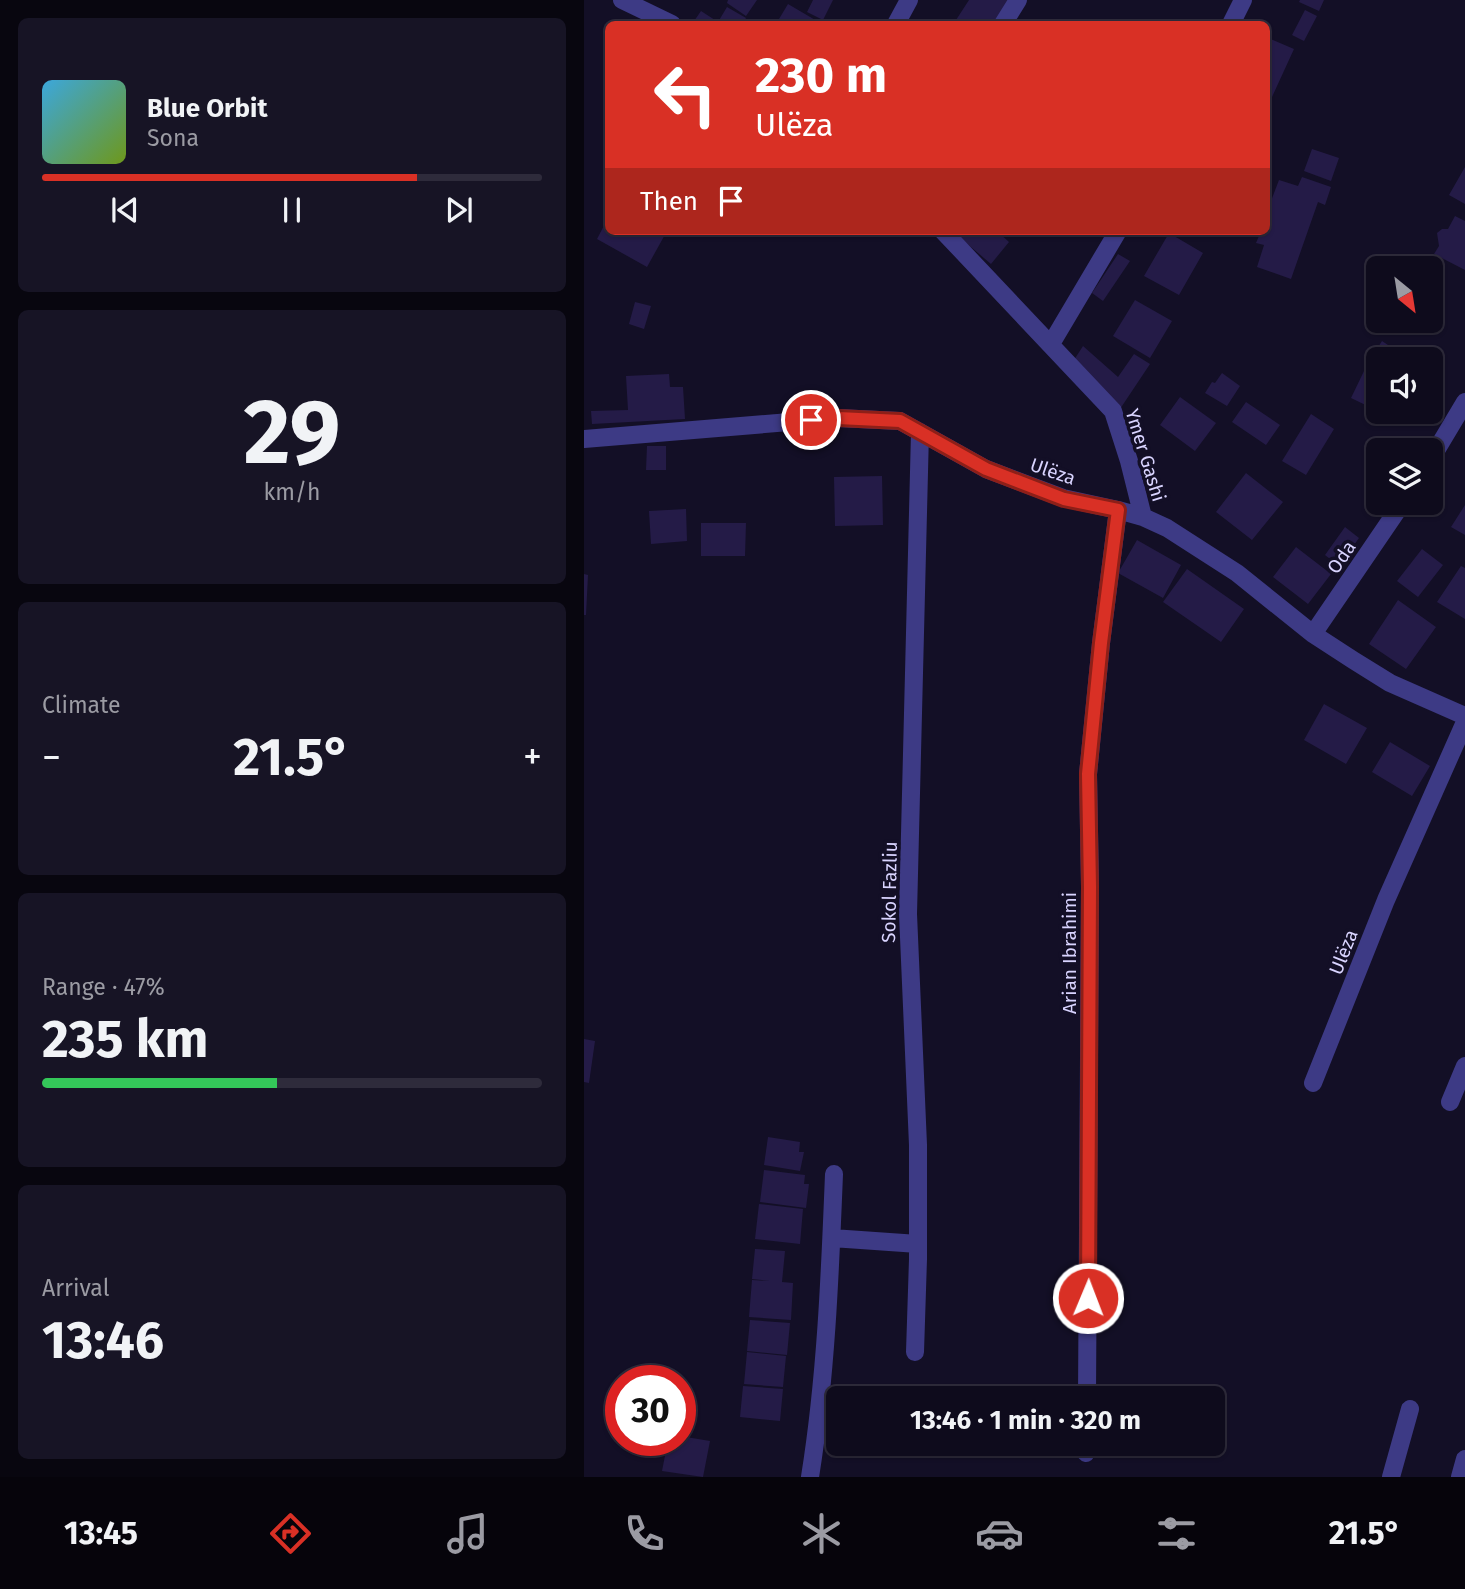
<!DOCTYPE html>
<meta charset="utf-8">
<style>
body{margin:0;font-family:"Fira Sans",sans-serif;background:#171425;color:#f1f3f6;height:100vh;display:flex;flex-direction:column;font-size:26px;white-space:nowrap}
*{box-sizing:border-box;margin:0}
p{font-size:23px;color:#9b9ba3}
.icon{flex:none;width:38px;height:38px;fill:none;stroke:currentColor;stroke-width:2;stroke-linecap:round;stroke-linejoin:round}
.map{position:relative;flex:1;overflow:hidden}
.sheet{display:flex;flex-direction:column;gap:18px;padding:18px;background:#08060f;width:584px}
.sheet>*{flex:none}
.guide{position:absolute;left:21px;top:21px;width:665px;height:214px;border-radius:10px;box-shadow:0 2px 5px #0004,0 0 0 2px #2e2b3b;background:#d93025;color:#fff;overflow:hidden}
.needle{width:46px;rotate:150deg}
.controls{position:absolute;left:782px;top:256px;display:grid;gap:14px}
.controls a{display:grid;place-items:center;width:77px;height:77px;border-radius:10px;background:#0e0b1c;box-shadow:0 2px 5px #0004,0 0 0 2px #2e2b3b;font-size:35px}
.speed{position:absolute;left:21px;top:1365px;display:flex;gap:14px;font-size:35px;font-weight:700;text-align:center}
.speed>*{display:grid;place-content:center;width:91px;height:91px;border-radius:50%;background:#0e0b1c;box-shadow:0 2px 5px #0004,0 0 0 2px #2e2b3b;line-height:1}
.speed .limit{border:10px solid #d22;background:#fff;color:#111}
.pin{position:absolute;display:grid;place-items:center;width:60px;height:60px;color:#fff;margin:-30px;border:4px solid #fff;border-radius:50%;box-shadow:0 2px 7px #0007}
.me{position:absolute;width:77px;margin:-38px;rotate:1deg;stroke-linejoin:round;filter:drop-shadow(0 0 5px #0008)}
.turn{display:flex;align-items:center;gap:24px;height:147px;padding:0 35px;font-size:32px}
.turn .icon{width:91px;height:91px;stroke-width:2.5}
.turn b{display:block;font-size:49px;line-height:60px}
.then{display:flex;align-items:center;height:66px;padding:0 35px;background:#0003;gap:14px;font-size:26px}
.big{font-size:52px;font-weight:700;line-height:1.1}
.sheet .tile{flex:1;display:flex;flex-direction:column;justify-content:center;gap:10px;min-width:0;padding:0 24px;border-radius:10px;background:#171425}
.sheet .dial{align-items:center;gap:0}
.dial b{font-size:91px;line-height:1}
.song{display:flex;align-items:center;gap:21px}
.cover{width:84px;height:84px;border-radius:10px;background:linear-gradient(135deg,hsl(200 70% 55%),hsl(80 70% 35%))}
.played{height:7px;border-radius:4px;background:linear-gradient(90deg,#d93025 75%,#2e2b3b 75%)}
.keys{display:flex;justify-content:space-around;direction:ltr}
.heat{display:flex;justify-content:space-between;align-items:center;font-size:38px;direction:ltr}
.charge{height:10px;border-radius:5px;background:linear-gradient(90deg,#34c759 47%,#2e2b3b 0)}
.trip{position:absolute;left:242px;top:1386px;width:399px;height:70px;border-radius:10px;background:#0e0b1c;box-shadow:0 2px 5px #0004,0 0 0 2px #2e2b3b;font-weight:700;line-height:70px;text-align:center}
.dock{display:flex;height:112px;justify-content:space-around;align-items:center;background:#06040b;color:#9b9ba3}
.dock .icon{width:49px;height:49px}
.dock .on{color:#d93025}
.dock b{font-size:32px;color:#f1f3f6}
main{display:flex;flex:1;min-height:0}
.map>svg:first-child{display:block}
.building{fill:#241b47}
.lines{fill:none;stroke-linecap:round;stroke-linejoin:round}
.minor{stroke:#3d3a85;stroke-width:18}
.route-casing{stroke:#8d1f18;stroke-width:18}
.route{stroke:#d93025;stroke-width:12}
.labels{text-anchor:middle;stroke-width:7;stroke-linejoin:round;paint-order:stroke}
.street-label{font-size:19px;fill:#d9d4ff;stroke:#130f26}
</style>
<main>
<section class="sheet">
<div class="tile">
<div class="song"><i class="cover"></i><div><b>Blue Orbit</b><p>Sona</p></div></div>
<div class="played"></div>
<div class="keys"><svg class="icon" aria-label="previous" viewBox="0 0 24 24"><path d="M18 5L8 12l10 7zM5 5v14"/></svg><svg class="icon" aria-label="pause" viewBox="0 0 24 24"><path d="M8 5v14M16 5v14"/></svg><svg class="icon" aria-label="next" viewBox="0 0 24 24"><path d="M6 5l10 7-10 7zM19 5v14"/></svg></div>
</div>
<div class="tile dial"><b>29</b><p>km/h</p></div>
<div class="tile"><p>Climate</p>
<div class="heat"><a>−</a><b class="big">21.5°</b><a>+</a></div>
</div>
<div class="tile"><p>Range · 47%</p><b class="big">235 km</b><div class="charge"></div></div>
<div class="tile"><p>Arrival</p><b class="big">13:46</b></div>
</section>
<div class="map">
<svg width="881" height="1477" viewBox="0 0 881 1477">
<rect width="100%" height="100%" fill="#130f26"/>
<!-- building -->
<path class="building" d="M144,0H173L162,16L143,3Z
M229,0H249L239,20L223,12Z
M385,0H428L412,24H379L372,20Z
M716,0H740L735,11L715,2Z
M204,4L238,24H192Z
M143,7L162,18L158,24H108L117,11L134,22Z
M721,10L733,16L720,41L708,35Z
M682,37L710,49L688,97L682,94Z
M728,149L755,158L747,181L720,171Z
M881,167V204L865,195Z
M718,177L747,187L741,205L734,202L707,279L673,267L680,245L672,243L677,231H682V214L695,180L714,186Z
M871,216L881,221V270L850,254L855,246L853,233L858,229H864Z
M24,218V231H83L63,267L13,239Z
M368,231H413L425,242L407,264Z
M585,233L619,253L595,295L560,276Z
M534,254L546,261L519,301L508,293Z
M551,300L588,321L566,358L529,336Z
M51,302L67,306L60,329L45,324Z
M798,341L813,351L808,359H795L789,355Z
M499,346L534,377L550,354L566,364L536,409L490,360Z
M781,369L794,375V411L767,398Z
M638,373L656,386L643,406L621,393L628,382L631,383Z
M85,374L86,387H99L101,419L8,424L7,411L44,410L42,376Z
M596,397L632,423L611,451L576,425Z
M662,402L696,425L682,445L648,422Z
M727,414L750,429L722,475L698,461Z
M63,446H82V470H62Z
M662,473L699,502L668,540L632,512Z
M298,476L299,525L251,526L250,477Z
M881,505V535L867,527Z
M102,509L103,541L67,544L65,511Z
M117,523H162L161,556H117Z
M761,527L775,538L755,566L741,555Z
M553,540L597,565L579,598L534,573Z
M712,547L747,574L724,604L689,577Z
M838,549L859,565L834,597L813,581Z
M877,566L881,568V619L853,602Z
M603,569L660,609L637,642L579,602Z
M0,574L4,575L2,615H0Z
M814,600L852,627L822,669L785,644Z
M740,704L783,728L762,764L720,740Z
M806,742L846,766L828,796L788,772Z
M0,1039L11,1041L5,1083L0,1082Z
M184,1137L216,1142L215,1152H220L216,1171L180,1165Z
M180,1170L221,1175L220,1184H225L222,1208L176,1202Z
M175,1204L219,1209L216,1244L171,1239Z
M171,1249L201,1251L198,1282L209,1283L207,1320L165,1317L168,1280L186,1281L168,1279Z
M166,1320L206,1323L203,1355L163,1351Z
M163,1352L202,1356L199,1387L160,1384Z
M159,1386L199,1389L196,1421L156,1417Z
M96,1436L126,1441L119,1477L78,1471L84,1440H96Z"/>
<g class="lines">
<!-- minor -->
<path class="minor" d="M38,0L88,24
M312,24L325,0
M419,24L434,0
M647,24L659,0
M359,231L529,411L545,461L559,517
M467,344L534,231
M0,439L254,418L316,421L402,469L479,498L534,510L559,517L583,528L653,573L729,634L769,660L806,683L881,716
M847,459L881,402
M729,634L819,502
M729,1083L802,900L881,722
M866,1102L881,1066
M248,1238L334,1244
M331,1352L334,1259V1145L324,914L336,432
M503,1398L506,886L504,774L517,643L534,510
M502,1453L503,1444
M226,1477C242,1377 246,1275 250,1174
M807,1477L826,1409
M876,1477L881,1459"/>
</g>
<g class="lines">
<!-- route casing -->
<g class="route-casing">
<path id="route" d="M227,420L254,418L316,421L402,469L480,499L534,510L517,643L504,774L506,887L504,1298"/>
</g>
<!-- route -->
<use href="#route" class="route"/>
</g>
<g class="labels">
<!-- street labels -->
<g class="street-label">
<text transform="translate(562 455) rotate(73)" y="7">Ymer Gashi</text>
<text transform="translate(469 471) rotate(19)" y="7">Ulëza</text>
<text transform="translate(757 557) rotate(-56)" y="7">Oda</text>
<text transform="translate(305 892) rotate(-89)" y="7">Sokol Fazliu</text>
<text transform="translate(759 952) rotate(-68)" y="7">Ulëza</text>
<text transform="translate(485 953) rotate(-90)" y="7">Arian Ibrahimi</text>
</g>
</g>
</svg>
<div class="controls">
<a><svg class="needle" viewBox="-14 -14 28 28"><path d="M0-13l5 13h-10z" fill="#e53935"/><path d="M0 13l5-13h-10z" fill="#9b9ba3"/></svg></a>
<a><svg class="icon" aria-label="sound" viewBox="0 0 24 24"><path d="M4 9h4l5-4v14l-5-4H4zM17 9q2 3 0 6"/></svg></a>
<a><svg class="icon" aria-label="layers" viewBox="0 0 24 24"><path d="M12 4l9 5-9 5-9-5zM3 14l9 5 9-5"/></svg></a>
</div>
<div class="speed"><div class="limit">30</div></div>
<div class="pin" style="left:227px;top:420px;background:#d93025"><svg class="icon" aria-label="arrive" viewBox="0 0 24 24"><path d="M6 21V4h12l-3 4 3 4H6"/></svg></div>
<svg class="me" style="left:504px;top:1298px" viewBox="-20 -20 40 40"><circle r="17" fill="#d93025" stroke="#fff" stroke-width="3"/><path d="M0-11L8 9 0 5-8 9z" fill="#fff"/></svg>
<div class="trip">13:46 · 1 min · 320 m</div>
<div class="guide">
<div class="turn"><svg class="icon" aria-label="left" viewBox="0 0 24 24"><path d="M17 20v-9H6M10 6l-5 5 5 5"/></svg><div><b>230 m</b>Ulëza</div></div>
<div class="then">Then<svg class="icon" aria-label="arrive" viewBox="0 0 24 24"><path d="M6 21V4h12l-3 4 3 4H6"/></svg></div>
</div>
</div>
</main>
<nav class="dock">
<b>13:45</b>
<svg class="icon on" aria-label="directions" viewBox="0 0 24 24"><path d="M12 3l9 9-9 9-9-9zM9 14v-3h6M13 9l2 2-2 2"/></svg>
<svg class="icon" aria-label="music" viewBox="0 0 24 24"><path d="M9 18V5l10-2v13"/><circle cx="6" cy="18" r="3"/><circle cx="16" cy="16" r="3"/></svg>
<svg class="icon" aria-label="phone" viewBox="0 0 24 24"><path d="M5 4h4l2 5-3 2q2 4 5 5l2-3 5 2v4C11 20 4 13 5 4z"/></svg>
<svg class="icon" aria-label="climate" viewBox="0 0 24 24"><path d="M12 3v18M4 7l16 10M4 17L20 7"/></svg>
<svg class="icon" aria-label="car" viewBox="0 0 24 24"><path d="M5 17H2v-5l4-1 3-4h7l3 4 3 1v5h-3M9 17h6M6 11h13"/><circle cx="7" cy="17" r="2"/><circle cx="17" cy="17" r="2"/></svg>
<svg class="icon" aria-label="filters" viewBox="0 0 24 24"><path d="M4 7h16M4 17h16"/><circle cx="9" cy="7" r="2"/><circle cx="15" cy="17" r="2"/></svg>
<b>21.5°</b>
</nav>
